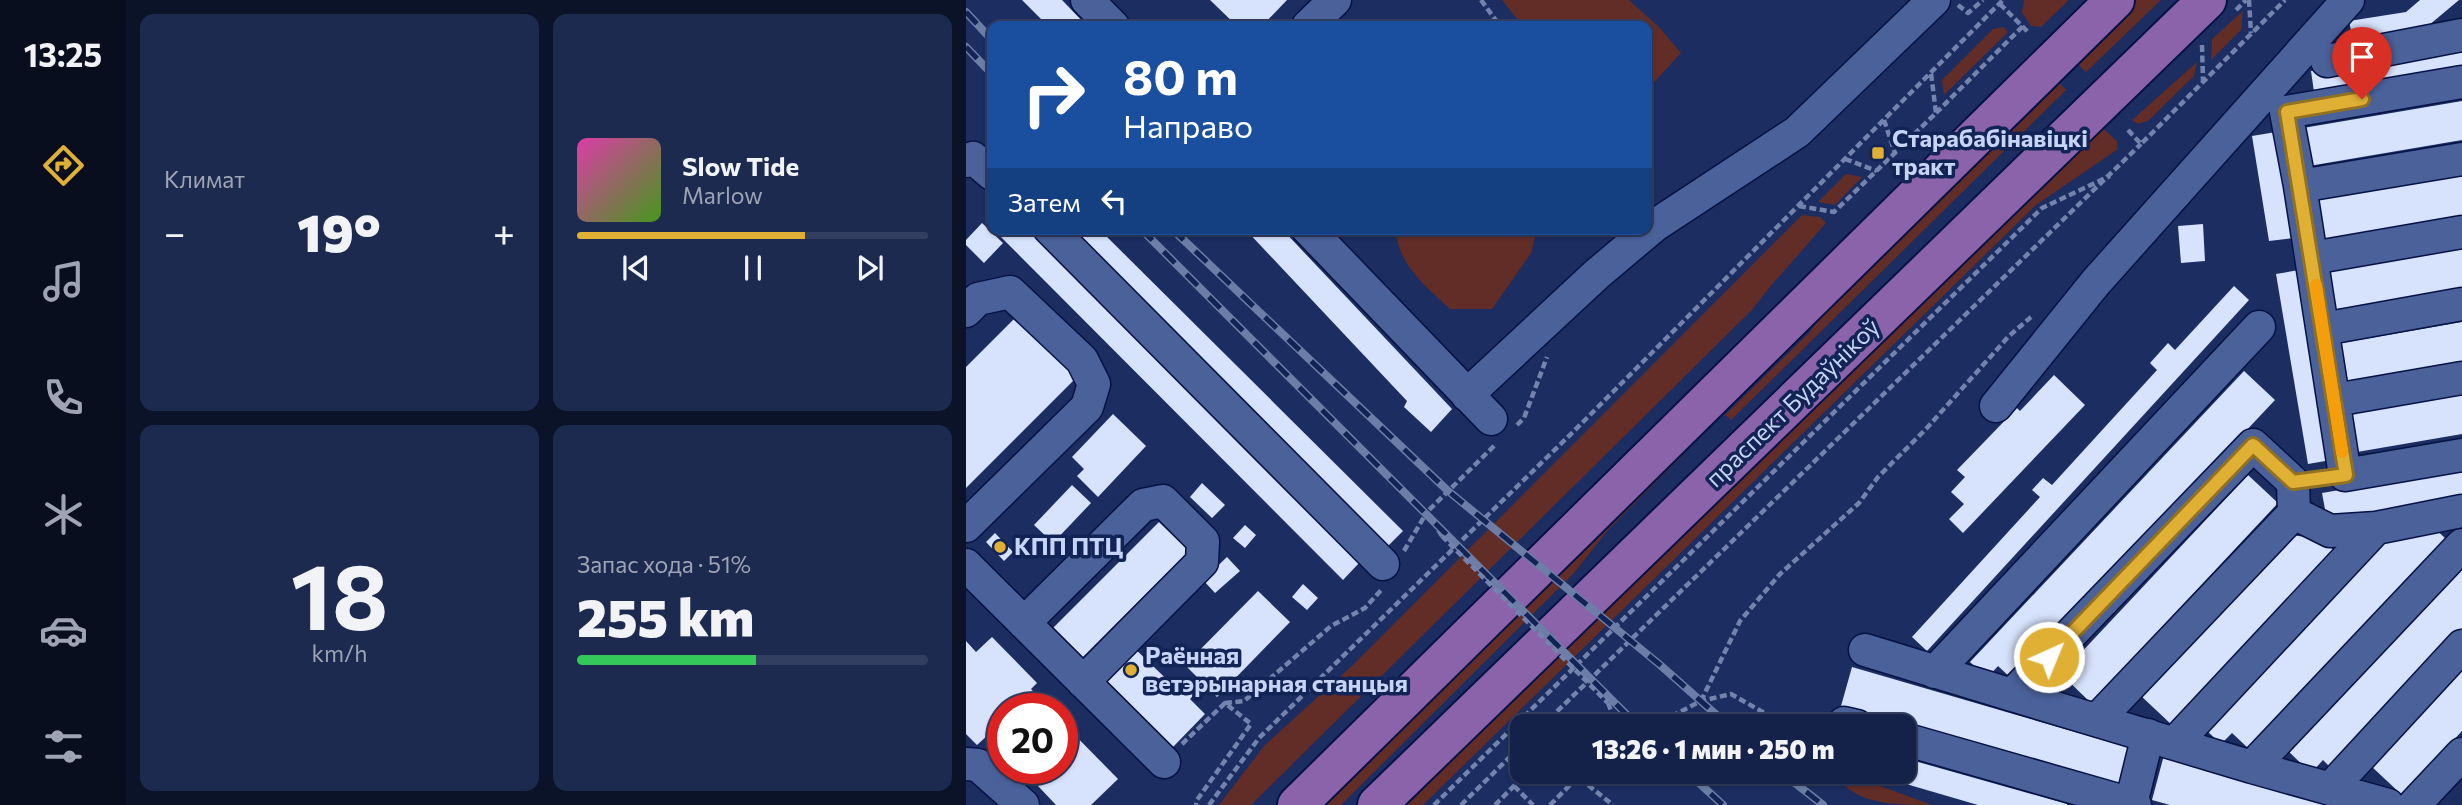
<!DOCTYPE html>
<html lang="ru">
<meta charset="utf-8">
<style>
body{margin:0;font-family:Commissioner,sans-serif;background:#1d2a50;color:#f1f3f6;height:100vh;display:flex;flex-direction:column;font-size:26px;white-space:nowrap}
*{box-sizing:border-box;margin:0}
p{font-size:23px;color:#9da4b4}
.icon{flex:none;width:38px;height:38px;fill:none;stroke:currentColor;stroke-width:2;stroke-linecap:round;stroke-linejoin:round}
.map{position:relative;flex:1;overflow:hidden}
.sheet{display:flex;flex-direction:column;gap:14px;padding:14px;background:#0b1328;width:840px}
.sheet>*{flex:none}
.banner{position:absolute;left:21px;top:21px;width:665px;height:214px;border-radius:14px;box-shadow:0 2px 5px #0004,0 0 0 2px #333f61;background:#1a4fa0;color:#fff;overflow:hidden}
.speed{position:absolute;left:21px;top:693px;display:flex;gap:14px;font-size:35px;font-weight:700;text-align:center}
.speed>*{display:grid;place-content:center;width:91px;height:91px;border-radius:50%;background:#142249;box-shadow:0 2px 5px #0004,0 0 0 2px #333f61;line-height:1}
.speed .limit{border:10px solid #d22;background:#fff;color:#111}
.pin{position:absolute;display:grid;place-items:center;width:60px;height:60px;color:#fff;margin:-72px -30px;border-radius:50% 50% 50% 0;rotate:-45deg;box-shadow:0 0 7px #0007}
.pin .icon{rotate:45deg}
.me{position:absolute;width:77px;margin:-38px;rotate:44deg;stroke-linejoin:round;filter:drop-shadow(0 0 5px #0008)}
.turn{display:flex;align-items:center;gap:24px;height:147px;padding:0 21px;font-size:32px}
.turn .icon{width:91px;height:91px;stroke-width:2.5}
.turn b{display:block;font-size:49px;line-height:60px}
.then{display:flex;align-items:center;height:66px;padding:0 21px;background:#0003;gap:14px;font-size:26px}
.big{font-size:52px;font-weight:800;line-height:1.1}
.sheet .tile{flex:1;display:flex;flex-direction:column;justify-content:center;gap:10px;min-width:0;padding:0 24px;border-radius:14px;background:#1d2a50}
.sheet .dial{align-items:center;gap:0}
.dial b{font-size:91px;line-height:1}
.song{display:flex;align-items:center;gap:21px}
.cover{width:84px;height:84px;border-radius:10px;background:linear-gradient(135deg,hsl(320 70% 55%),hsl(100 70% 35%))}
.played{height:7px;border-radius:4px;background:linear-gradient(90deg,#e0b034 65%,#333f61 65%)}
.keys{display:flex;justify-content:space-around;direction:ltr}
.heat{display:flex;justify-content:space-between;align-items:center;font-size:38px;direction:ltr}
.charge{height:10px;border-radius:5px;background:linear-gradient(90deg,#34c759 51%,#333f61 0)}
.sheet .tiles{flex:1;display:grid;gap:14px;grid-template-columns:repeat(2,1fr)}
.trip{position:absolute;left:544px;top:714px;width:406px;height:70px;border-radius:14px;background:#142249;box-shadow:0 2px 5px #0004,0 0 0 2px #333f61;font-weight:800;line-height:70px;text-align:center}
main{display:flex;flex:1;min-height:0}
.tab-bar{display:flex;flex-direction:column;width:126px;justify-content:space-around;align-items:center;background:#080e1d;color:#9da4b4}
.tab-bar .icon{width:49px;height:49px}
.tab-bar .active{color:#e0b034}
.tab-bar b{font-size:32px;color:#f1f3f6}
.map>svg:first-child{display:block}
.green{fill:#622c27}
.building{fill:#d7e2fc}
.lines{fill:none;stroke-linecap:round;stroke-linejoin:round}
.minor-casing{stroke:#061244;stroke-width:35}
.major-casing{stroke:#061244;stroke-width:42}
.path{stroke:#7383ad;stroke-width:4.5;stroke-dasharray:7 3.5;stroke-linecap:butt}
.minor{stroke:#4a619a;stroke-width:32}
.major{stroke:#8a63aa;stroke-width:38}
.rail-casing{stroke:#6c7da7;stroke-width:8}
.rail{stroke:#122355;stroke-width:5;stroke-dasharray:16;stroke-linecap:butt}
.path-bridge{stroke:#7383ad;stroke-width:4.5;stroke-dasharray:7 3.5;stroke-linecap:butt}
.route-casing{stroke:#927222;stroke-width:18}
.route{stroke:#e0b034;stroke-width:12}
.slow{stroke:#f59e0b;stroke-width:12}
.poi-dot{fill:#e0b034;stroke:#122355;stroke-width:2.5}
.labels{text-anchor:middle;stroke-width:7;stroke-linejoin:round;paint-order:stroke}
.poi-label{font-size:24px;font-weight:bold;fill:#c6d5f5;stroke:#122355;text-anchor:start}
.street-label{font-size:24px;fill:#c6d5f5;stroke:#122355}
</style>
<main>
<nav class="tab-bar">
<b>13:25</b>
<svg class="icon active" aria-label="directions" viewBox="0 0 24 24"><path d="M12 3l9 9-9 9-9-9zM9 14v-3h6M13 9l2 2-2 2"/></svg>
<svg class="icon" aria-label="music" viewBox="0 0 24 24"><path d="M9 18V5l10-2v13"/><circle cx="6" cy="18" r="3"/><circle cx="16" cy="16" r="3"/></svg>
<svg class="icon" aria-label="phone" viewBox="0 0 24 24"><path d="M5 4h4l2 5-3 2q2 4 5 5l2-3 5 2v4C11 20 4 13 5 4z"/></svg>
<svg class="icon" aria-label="climate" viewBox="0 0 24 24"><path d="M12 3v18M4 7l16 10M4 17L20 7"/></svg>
<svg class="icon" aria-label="car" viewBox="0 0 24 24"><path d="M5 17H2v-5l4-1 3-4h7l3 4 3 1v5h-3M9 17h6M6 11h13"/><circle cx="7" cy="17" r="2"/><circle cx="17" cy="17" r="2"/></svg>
<svg class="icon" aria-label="filters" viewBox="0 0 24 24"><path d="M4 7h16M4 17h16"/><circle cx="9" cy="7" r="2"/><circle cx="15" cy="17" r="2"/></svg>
</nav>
<section class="sheet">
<div class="tiles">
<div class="tile"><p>Климат</p>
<div class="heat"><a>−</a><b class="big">19°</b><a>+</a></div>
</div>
<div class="tile">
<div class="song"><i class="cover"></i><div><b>Slow Tide</b><p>Marlow</p></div></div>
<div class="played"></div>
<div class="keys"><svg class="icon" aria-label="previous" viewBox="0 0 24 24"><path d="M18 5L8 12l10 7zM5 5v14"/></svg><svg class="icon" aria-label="pause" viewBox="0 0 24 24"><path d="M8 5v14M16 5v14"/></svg><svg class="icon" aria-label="next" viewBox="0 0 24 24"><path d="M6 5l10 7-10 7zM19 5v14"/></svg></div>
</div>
<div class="tile dial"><b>18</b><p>km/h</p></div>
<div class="tile"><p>Запас хода · 51%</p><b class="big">255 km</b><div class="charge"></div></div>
</div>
</section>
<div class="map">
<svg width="1496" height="805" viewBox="0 0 1496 805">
<rect width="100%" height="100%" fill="#1b2d61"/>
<!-- green -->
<path class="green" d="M536,0H663L693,27L715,53L681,90V26H557Z
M1058,0H1103L1075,27L1065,26L1056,13Z
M1169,0H1195L1120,72L1107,60Z
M1277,11L1275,30L1245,60L1246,39Z
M1037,27L1042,32L978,95L976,80L1027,29Z
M1231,62L1228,76L1182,121L1172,124L1166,120Z
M1089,79L1100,90L765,420L759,415L843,333L880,283Z
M1132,124L1151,141L1152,149L1070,205L457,805H441Z
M880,174L896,177L869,205L852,202Z
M836,215L854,217L860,223L803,288L786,310L285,805H253L298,746L388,664Z
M430,229H571L565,253L526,309H484C460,287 431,264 430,229Z
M710,450L717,455L641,531L608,573L375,805H355Z
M879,773L966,805C932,805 894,805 873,780Z"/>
<!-- building -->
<path class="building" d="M56,0H96L121,26H82Z
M244,0H321L296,26H271Z
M1454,0H1493L1456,31L1388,44L1383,21L1440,12Z
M1496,45V67L1348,92L1345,71Z
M1496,101V140L1343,166L1337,128Z
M1310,132L1327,238L1303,241L1286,136Z
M1496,173V215L1357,240L1350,198Z
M16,223L37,243L18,263L0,245V240Z
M1237,224L1239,261L1215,263L1212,226Z
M27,229H60L394,562L377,580Z
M100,229H133L437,531L420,548Z
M279,229H316L486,409L465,432L438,407L441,401Z
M1496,247V288L1369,310L1362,270Z
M1333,270L1365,460L1342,464L1310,274Z
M1268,286L1283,300L961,651L946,637L1074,497L1066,490L1077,478L1086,485L1191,370L1184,363L1202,343L1209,350Z
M50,317L110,378L0,488V367Z
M1496,322V362L1382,382L1375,343Z
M1278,371L1309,400L1046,679L1032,666L1021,678L1004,662Z
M1088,375L1119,405L997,533L983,519L998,504L985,492L999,477L991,470L1051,408L1054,411Z
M1496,395V434L1391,452L1385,414Z
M147,414L180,446L132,497L111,476L118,469L106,457Z
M1496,469V497L1361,520L1356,493Z
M1282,475L1312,503L1125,703L1095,674Z
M236,483L259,505L246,518L224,497Z
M106,485L125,503L87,543L68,525Z
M193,522L223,551L115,659L85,630Z
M1464,524L1480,539L1282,748L1266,733L1255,744L1240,730L1429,531Z
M279,525L290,535L279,548L267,538Z
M29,533L47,552L38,561L20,542Z
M1325,535L1355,539L1371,553L1207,726L1174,695Z
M261,557L274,571L249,593L237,580Z
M1496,567V629L1364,767L1357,760L1345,773L1321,750Z
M337,584L352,598L341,610L326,597Z
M292,591L324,622L251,697L238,684L224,699L239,714L207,747L134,675L164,644L216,694L232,678L219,665Z
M26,637L71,683L65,689L83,709H37V750L22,735L11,745L0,734V641L10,652Z
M886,667L1164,748L1152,787L875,706Z
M1496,669V731L1436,795L1405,766Z
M96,722L152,779L125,805H90L55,768H96Z
M1198,755L1375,805H1204L1186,800Z
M938,758L1101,804V805H1012L899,772H938Z"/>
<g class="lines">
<!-- minor casing -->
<g class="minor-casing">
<path id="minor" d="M121,0L147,26
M342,26L369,0
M1361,61L1496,35
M1496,159L1334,186L1379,475L1496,455
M0,161L7,158L26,174
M1334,186L1320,112L1496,82
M84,229L417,564
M342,229L525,419
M1346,258L1496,232
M0,311L12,299L44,292L116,360L128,384L121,407L0,526
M1357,329L1496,304
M501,395L631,274L688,226L831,132L968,0
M1369,400L1496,378
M1030,406L1130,282L1382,0
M0,565L198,762
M58,623L177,505L197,501L237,541L236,562L117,682
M899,650L1046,695
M969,672L1293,327
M1131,720L1328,513
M878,723L891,726
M938,739L1169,805
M1209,743L1410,528
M0,764L12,765L57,805
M1286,767L1046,695L1287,445L1327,482L1328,513L1364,531L1410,528L1496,511
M1364,789L1496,646
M1165,804L1182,735
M1422,805L1286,767L1496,545
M1448,805L1496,754"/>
</g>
<!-- major casing -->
<g class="major-casing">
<path id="major" d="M331,805L1149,0
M411,805L1241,0"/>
</g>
<!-- path -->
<path class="path" d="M515,0L534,26
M1283,0L1285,33
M1034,4L1062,32
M992,5L1002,13L1017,0
M1270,10L1280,0
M1236,45L1237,81
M970,113L1057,26
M918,120L929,153
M1162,130L1175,144L1319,0
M879,159L911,171
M833,206L868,212L970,113L965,73
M551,425L558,418L581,357
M476,536L461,512L529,445
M438,551L461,512
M735,701L774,621L814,574L893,503L912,477L960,429L1043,336L1065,317
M259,703L278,701L365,626L399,608L416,589
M642,703L651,726
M576,726L1175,144
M687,726L735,701L765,694L809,719H822L834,726
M216,744L259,703L285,724L231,800L230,805
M548,786L567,805
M243,805L293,738L607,432L1037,0
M468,805L1076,208L1144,176
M495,805L556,745
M529,805L562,772
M584,805L612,777L647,805"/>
<!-- minor -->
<use href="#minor" class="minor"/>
<!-- major -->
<use href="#major" class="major"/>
<!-- rail casing -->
<g class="rail-casing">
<path id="rail" d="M0,12L26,40
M0,47L26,74
M175,229L672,726
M206,229L481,490L693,664L763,726
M721,772L757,805
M815,772L857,805"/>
</g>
<!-- rail -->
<use href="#rail" class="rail"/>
<!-- path-bridge -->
<path class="path-bridge" d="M476,536L642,703"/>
</g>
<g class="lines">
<!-- route casing -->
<g class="route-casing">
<path id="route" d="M1083,657L1287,445L1327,482L1380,475L1321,112L1396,99"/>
</g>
<!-- route -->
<use href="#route" class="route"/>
<!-- slow -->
<path class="slow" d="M1350,285L1376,452"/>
</g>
<!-- markers -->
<g class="poi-dot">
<rect x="905" y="146" width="14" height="14" rx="3.5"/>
<circle cx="34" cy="547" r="7"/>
<circle cx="165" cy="670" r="7"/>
</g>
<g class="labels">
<!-- poi labels -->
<g class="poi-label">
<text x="926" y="147">Старабабінавіцкі<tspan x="926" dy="28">тракт</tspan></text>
<text x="48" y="555">КПП ПТЦ</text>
<text x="179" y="664">Раённая<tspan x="179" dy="28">ветэрынарная станцыя</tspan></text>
</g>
<!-- street labels -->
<g class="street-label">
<text transform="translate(827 403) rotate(-44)" y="8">праспект Будаўнікоў</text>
</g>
</g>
</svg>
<div class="speed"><div class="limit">20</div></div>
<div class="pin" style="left:1396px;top:99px;background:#d93025"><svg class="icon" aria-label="arrive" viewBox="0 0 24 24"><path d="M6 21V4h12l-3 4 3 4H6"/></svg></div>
<svg class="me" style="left:1083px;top:657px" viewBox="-20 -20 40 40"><circle r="17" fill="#e0b034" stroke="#fff" stroke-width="3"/><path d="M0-11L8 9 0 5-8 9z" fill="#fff"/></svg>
<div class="trip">13:26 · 1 мин · 250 m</div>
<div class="banner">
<div class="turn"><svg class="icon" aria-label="right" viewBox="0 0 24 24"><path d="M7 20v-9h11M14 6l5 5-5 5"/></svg><div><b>80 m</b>Направо</div></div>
<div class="then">Затем<svg class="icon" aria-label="left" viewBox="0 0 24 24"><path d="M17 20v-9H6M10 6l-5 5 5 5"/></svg></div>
</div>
</div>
</main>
